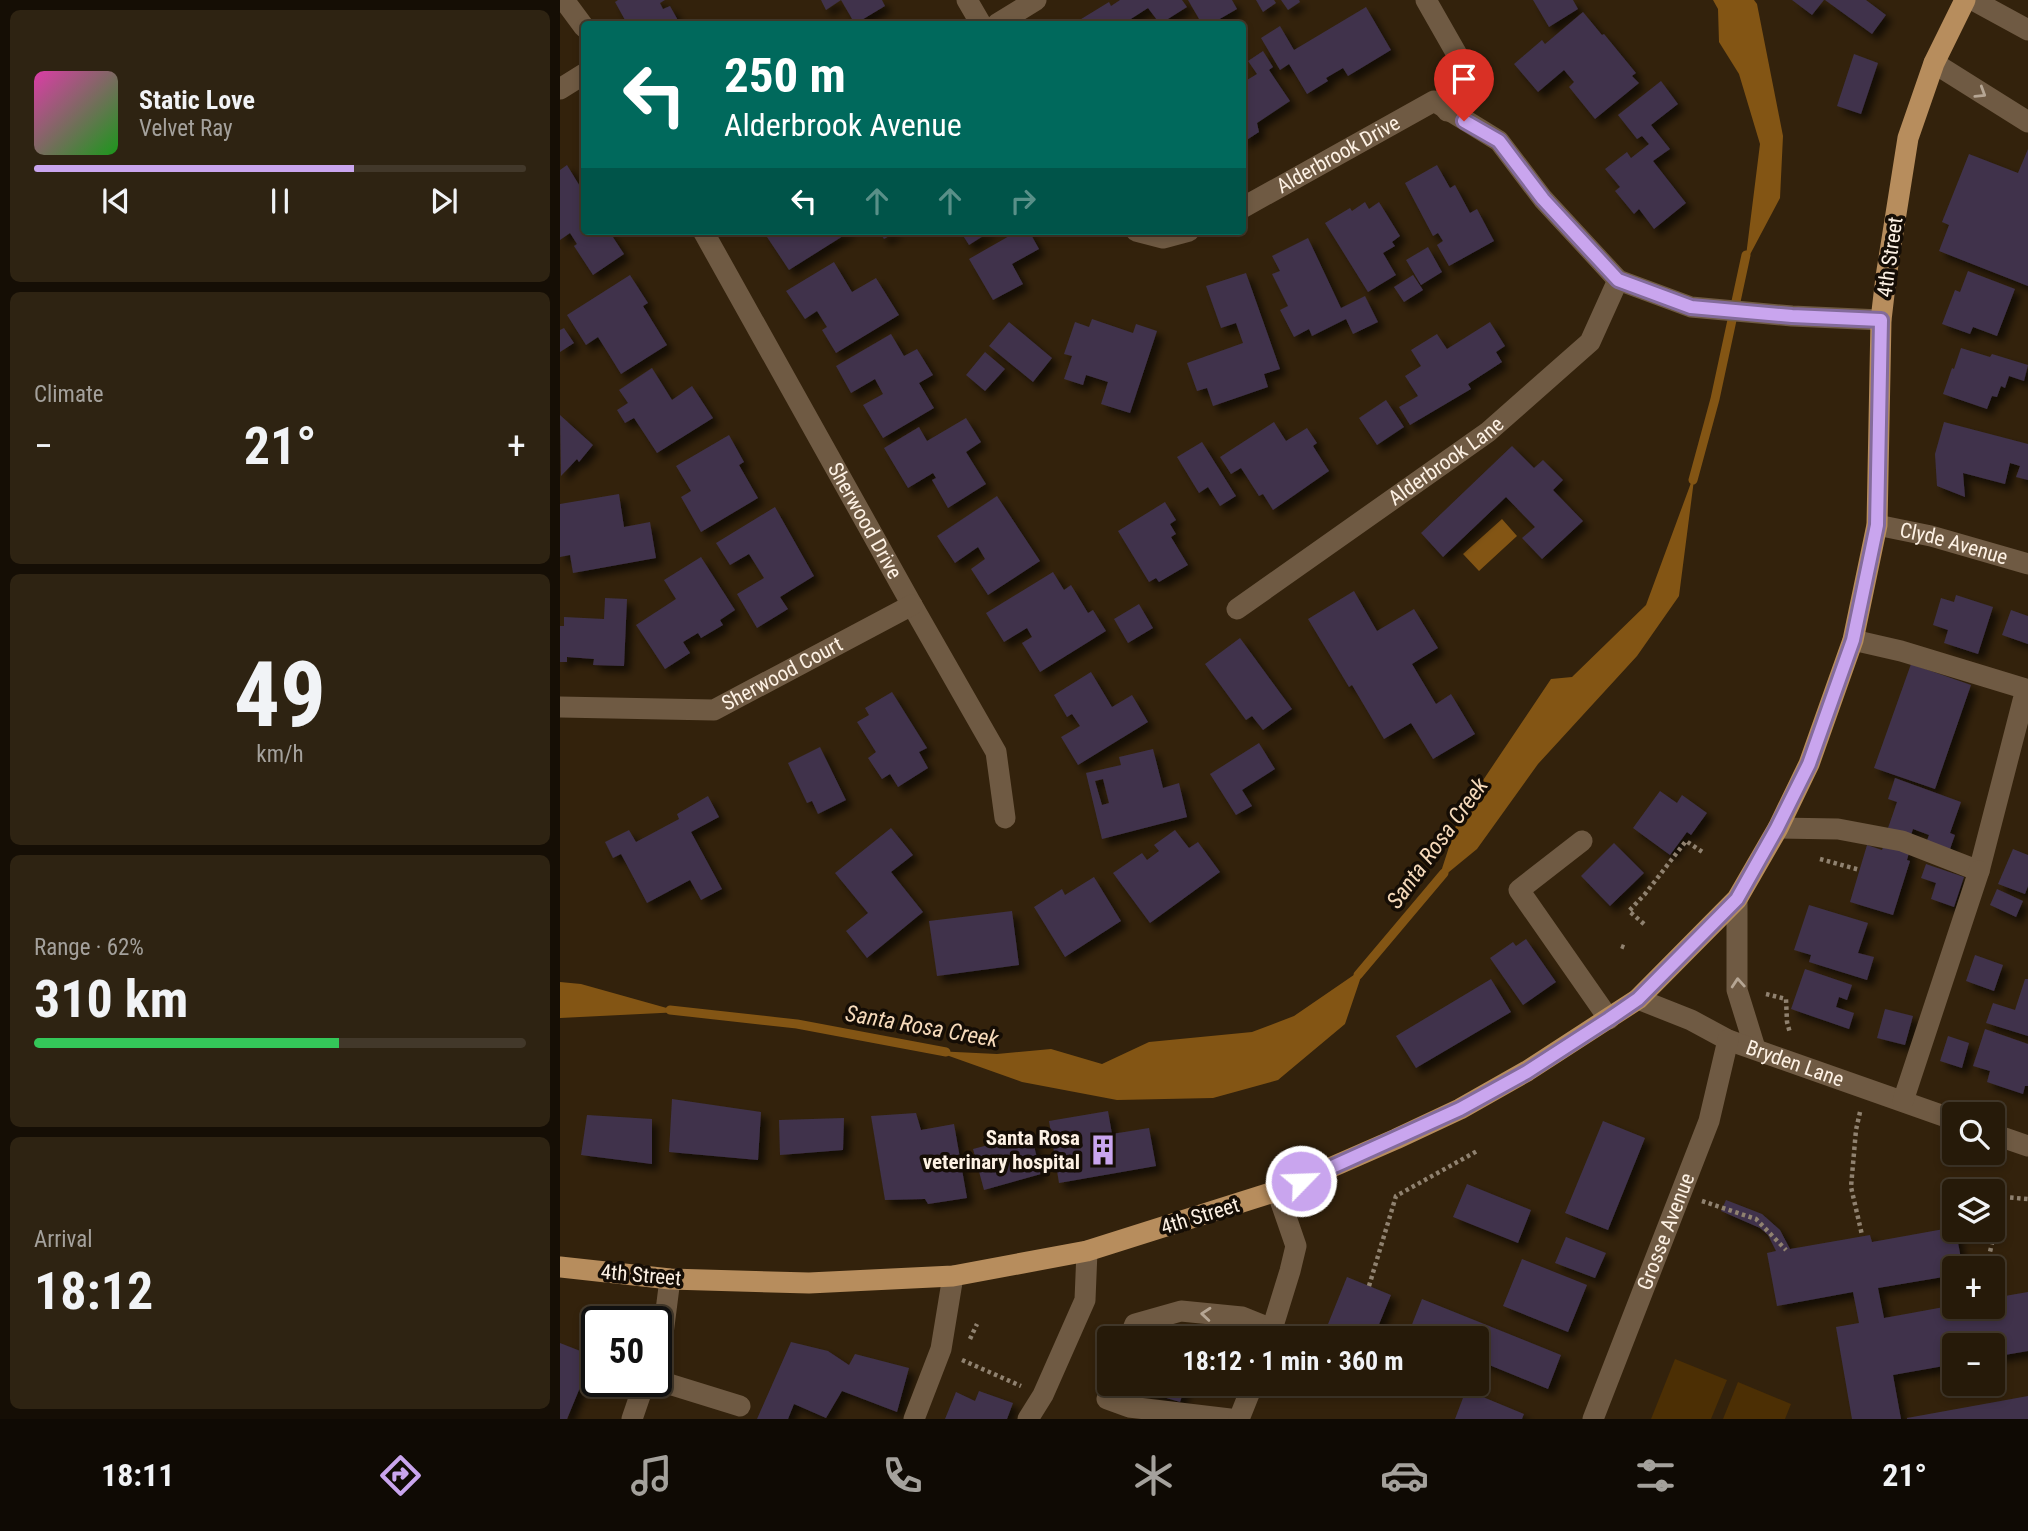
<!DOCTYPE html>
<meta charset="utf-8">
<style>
body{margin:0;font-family:"Roboto Condensed",sans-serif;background:#2e2312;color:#f1f3f6;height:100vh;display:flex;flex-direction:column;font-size:26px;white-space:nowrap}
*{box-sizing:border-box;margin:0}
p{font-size:23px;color:#a4a19c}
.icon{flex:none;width:38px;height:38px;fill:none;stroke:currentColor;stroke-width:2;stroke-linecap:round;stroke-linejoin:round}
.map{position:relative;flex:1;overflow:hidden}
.panel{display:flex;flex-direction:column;gap:10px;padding:10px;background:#150e05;width:560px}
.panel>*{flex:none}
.guide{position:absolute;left:21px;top:21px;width:665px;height:214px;border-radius:7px;box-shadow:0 4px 10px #0003,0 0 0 2px #42382a;background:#00695c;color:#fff;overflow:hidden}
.tools{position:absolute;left:1382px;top:1102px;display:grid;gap:14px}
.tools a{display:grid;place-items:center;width:63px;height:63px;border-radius:7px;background:#261a09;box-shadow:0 4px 10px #0003,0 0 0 2px #42382a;font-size:35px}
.speed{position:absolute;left:21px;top:1306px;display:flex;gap:14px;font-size:35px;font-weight:700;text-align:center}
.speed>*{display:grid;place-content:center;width:91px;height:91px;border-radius:50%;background:#261a09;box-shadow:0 4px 10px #0003,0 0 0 2px #42382a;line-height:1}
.speed .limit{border:4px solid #111;border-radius:10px;background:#fff;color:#111}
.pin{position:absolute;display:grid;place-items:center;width:60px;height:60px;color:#fff;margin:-72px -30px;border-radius:50% 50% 50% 0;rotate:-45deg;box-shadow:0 0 7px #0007}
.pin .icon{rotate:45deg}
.me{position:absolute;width:77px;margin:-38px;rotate:66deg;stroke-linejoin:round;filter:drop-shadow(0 0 5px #0008)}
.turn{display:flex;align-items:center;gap:24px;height:147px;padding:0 28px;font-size:32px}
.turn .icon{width:91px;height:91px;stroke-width:2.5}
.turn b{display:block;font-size:49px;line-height:60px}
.lanes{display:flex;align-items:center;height:66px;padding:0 28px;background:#0003;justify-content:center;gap:35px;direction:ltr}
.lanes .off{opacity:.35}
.big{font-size:52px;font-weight:700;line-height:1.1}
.panel .card{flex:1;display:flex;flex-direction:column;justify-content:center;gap:10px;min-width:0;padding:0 24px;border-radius:10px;background:#2e2312}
.panel .dial{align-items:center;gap:0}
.dial b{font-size:91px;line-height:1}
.song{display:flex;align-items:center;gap:21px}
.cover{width:84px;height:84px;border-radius:10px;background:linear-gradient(135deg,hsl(320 70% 55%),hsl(120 70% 35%))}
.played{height:7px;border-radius:4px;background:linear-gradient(90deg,#c9a5ee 65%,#42382a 65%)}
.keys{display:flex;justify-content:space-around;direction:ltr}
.heat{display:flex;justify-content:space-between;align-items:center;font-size:38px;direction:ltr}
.charge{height:10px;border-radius:5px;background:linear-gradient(90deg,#34c759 62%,#42382a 0)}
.trip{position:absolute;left:537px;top:1326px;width:392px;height:70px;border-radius:7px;background:#261a09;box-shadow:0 4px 10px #0003,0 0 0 2px #42382a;font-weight:700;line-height:70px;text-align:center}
.dock{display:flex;height:112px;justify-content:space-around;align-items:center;background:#0f0a04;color:#a4a19c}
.dock .icon{width:49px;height:49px}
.dock .active{color:#c9a5ee}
.dock b{font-size:32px;color:#f1f3f6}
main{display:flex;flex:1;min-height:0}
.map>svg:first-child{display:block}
.green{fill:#4c2f04}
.water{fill:#835514}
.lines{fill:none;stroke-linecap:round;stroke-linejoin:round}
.stream{stroke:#835514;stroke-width:9}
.building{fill:#3f334b;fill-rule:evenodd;filter:url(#shadow)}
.path{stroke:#908270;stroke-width:4.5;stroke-dasharray:3.5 3.5;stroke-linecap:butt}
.minor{stroke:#6f5a43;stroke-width:21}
.major{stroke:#b78d5d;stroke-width:21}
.oneway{stroke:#b6a694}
.route-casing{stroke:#836b9b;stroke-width:18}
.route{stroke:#c9a5ee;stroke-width:12}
.labels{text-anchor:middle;stroke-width:7;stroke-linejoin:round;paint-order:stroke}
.street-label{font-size:21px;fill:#fdf1e4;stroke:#150d05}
.poi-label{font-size:21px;font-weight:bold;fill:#fdf1e4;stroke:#150d05;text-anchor:end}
.water-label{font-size:23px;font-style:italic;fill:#f6dabb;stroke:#150d05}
</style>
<main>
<section class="panel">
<div class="card">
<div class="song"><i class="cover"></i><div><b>Static Love</b><p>Velvet Ray</p></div></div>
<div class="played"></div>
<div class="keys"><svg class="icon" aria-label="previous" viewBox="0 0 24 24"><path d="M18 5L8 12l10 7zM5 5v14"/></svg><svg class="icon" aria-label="pause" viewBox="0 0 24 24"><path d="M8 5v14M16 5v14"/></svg><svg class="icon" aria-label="next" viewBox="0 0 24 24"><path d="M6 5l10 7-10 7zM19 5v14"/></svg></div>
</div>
<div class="card"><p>Climate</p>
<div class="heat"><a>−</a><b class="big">21°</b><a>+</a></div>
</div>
<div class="card dial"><b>49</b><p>km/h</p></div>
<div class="card"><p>Range · 62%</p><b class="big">310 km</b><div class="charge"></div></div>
<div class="card"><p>Arrival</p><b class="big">18:12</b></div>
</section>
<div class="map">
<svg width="1468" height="1419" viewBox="0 0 1468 1419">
<defs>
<filter id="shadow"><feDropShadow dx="6" dy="6" stdDeviation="3.5" flood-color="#0009"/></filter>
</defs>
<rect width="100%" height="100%" fill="#33220c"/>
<!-- green -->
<path class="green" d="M1115,1359L1167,1380L1151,1419H1091Z
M1178,1382L1231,1404L1225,1419H1163Z"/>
<!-- water -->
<path class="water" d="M1153,0H1194L1197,4L1223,136L1220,198L1185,264L1200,144L1179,74L1159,42L1158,9Z
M1135,472L1119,596L1077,656L978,764L917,849L878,881L899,816L991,679L1012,677L1086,605Z
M942,519L957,536L919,571L903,554Z
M804,968L785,1024L718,1080L653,1098L557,1100L462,1082L375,1051L437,1054L491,1049L542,1064L589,1042L692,1032L734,1016Z
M0,982L21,984L121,1012L0,1018Z"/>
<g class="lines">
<!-- stream -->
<path class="stream" d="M1133,480L1155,399L1186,255
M798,975L884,873
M110,1010L237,1024L386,1052"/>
</g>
<!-- building -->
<path class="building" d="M58,0H105L100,3L103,9L110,6L120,24H62L60,22L65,20L55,2Z
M261,0H322L325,6L295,24L281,0L266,10Z
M560,0H622L627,7L600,24L588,8L563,24L556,23L513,24L549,2L551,6Z
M628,0H672L677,9L651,24H642Z
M696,0H714L716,3L703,12Z
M721,0H739L740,2L728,10Z
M973,0H1013L1018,9L989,27Z
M1232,0H1264L1252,15Z
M1265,0H1306L1326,15L1312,34Z
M806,7L831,50L788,76L783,68L766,78L768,81L747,94L729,64L720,70L701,38L720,26L734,50Z
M1023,12L1042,35L1044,34L1076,73L1072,76L1079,83L1035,119L1009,87L1014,82L1004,70L978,92L954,64L982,40L985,44Z
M703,51L713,67L709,70L730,101L697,123L699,132L682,143V83L697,74L688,61Z
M1294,54L1318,63L1301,114L1277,106Z
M1101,81L1118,104L1091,125L1110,149L1093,161L1126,203L1094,229L1079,209L1074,214L1055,191L1060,187L1045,169L1067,152L1071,158L1089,144L1082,136L1077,139L1058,115Z
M1468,149V286L1379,251L1389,225L1382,222L1409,154L1458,173Z
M7,165L24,193V231H49L64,254L33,275L14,246L17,244L10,233L0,240V170Z
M877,165L890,188L895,185L910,213L917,209L934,241L889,266L877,245L883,241L878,233L873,236L845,183Z
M805,202L809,209L819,202L840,236L832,242L835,246L823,253L836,275L808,292L765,223L790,208L792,211Z
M203,231H291L229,270Z
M319,231H338L324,239Z
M400,231H431L409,245Z
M458,231H469L479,249L452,264L463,284L433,300L409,259Z
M748,238L781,308L805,296L818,322L793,334L786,319L752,336L749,329L734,337L720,310L728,306L712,274L720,271L712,256Z
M868,247L882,272L861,285L846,260Z
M274,262L292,292L316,278L339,315L276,353L262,330L267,327L257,311L245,319L226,291Z
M1408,271L1455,289L1437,336L1413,327L1410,334L1382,324L1395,290L1400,292Z
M686,273L720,369L704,374L708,387L653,406L647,388L637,391L627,363L683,343L676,323L661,328L646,286Z
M70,275L88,303L83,306L107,345L61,374L38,337L26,345L7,315Z
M853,275L863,290L844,302L834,287Z
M532,319L573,333L576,324L597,331L570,413L541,404L548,382L526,375L523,385L504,379L512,356L504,354L515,322L529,327Z
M449,322L492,358L473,382L429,346Z
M930,322L945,346L936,352L942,362L908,384L911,389L850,425L839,407L858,396L845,376L861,366L851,350L877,334L887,349Z
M4,328L14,343L0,352V330Z
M331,334L344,356L357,349L373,375L359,383L374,408L323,438L303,405L323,394L315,379L291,393L276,366Z
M1401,348L1430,357L1432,354L1468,365L1464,381L1449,376L1445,388L1441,386L1437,397L1432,396L1427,409L1383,394L1392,368L1394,369Z
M425,352L445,369L425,391L406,375Z
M92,368L112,400L132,386L153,418L97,453L74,418L65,423L57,410L68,403L59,390Z
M826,400L844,427L817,445L799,418Z
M0,415L33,445L19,462L17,459L1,476Z
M406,418L421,442L406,452L426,484L388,508L372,480L376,478L373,473L348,488L324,448L359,427L367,441Z
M714,422L726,441L747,428L757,443L753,446L769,471L713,510L703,494L699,496L681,468L671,474L660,457Z
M1384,422L1468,444V480L1456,477L1460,466L1450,463L1445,484L1403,473L1405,497L1377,486L1375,454Z
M169,435L184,462L179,465L198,498L141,532L121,497L131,491L116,466Z
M642,442L676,496L660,506L648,487L639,493L617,457Z
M952,446L974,468L983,460L1003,480L993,490L1023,521L982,559L962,538L975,527L946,497L883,557L861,533Z
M59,494L64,527L90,522L96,558L13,573L10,555L0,557V504Z
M437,496L480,561L428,595L411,569L425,559L418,547L395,563L377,536Z
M605,502L616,520L610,524L616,534L611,537L628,565L599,582L596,578L589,582L558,531Z
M215,507L254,576L220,597L228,609L197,628L177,594L204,578L189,554L170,565L156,543Z
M141,557L175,610L160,620L163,625L141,638L138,633L123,642L130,653L105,669L76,625L116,599L104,580Z
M493,572L504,590L511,585L528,613L533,610L546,631L480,672L462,643L472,637L467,628L444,642L426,613Z
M794,591L817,631L854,609L878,648L852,664L876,704L891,694L915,734L873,759L851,723L824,739L792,685L789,687L748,619Z
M1396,595L1433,607L1418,654L1384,643L1388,630L1373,625L1381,598L1394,602Z
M45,598L67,599L64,666L33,665L34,659L7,657V662H0V626H4V617L44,619Z
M579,604L593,628L568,643L554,619Z
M1451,610L1468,616V644L1442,635Z
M680,638L732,709L703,730L692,716L686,720L645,664Z
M1351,664L1411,685L1375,789L1314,768Z
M531,672L552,707L572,695L588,722L518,765L501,737L520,726L512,714L507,717L494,695Z
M332,692L367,748L359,752L368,768L338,787L330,774L322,779L308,758L316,752L297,722L309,715L305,708Z
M699,743L715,769L682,790L692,806L676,815L650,774Z
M260,747L286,800L258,814L252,801L247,803L228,763Z
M593,749L603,788L619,783L627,817L542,839L526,773L561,765L559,757ZM543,779L549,803L542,805L535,781Z
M1335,778L1401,802L1390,833L1395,835L1389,852L1366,843L1369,835L1353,829L1350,838L1327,831L1337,802L1328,799Z
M1100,791L1117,803L1122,795L1147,813L1131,835L1127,832L1110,855L1073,828Z
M148,796L159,817L131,832L162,889L141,900L130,880L87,903L61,854L53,858L45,842L69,830L76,842L119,819L117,814Z
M331,828L353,855L331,872L363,912L307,958L286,931L308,913L275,873Z
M615,830L629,848L638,842L660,872L590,923L553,873L582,853L587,860L599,851L594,845Z
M1325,842L1350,849L1347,860L1350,861L1333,915L1290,902L1307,845L1322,850Z
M1054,843L1084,873L1050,906L1021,876Z
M1453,849L1468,855V886L1465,894L1438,884Z
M1366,864L1404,877L1394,907L1371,899L1376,883L1361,878Z
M534,877L561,921L505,957L474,907L502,889L505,895Z
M1437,889L1463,901L1456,917L1430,905Z
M1249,905L1308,923L1298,953L1314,957L1307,980L1249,962L1251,955L1234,950Z
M452,911L459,965L377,976L369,921Z
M966,939L996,982L963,1005L930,958L953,942L956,946Z
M1415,955L1443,965L1434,991L1406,981Z
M1245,969L1292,985L1287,1000L1279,997L1276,1007L1294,1013L1289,1029L1231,1009Z
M931,979L951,1012L856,1068L836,1036Z
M1465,979H1468V1036L1426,1023L1433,1003L1455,1010Z
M1325,1009L1353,1016L1345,1045L1317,1038Z
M1425,1029L1468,1044V1086H1465L1463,1094L1427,1082L1430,1071L1413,1066Z
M1388,1036L1409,1043L1402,1068L1380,1061Z
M112,1099L201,1112L198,1160L109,1152Z
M548,1111L552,1134L589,1128L596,1166L499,1183L489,1121Z
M356,1113L361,1130L394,1124L407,1198L368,1204L365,1199L325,1200L311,1116Z
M27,1115L92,1119V1164L21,1155Z
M284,1118L283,1150L220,1155L219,1120Z
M1043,1121L1085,1138L1048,1230L1005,1213Z
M471,1134L481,1174L424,1190L413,1149Z
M907,1184L971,1210L958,1243L893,1217Z
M1166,1200L1202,1214L1220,1230L1230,1249L1310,1235L1312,1242L1395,1227L1403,1269H1395V1275L1318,1288L1324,1318L1395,1305V1307H1433V1298L1468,1292V1351L1433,1357V1346H1395V1364L1333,1375L1341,1419H1292L1276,1327L1299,1323L1293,1292L1217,1306L1207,1253L1216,1251L1208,1235L1200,1228L1161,1211Z
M1006,1237L1046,1253L1035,1278L995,1263Z
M962,1259L1027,1285L1008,1332L943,1306Z
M787,1277L831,1295L813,1339H762Z
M862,1299L1001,1355L988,1389L917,1360V1339H865L849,1332Z
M231,1342L268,1351L289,1365L295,1354L349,1368L337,1412L282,1391L266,1418L234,1404L228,1419H197Z
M0,1343L33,1356L7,1419H0Z
M559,1384H626L620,1402Z
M906,1390L964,1414L962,1419H895Z
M419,1391L453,1403L447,1419H385L396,1392L415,1401Z
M1468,1396V1419H1347V1418Z"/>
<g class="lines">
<!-- path -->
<path class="path" d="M1260,859L1300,870
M1084,924L1069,911L1085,894L1126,841L1144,853
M1061,946L1066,948
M1206,994L1226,999L1227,1022L1230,1033
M1300,1112L1296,1130L1291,1187L1302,1235
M1142,1201L1196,1219L1226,1250
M1417,1267L1429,1256L1443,1197L1468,1199
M809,1286L836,1196L919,1150
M410,1339L417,1324
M402,1360L461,1386"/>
<!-- minor -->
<g class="minor">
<path d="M4,0L24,27"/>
<path d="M407,0L421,24"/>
<path d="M866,0L907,72L900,94L887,111"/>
<path d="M1413,0L1468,30"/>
<path d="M437,24L476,0"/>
<path d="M1374,63L1468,122"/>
<path d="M0,89L24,74"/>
<path id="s1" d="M682,208L874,101L939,141L983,199L1058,280L1131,307L1232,316L1321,320"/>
<path id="s2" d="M143,231L352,605L436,752L445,818"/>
<path d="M576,231L603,238L629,231"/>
<path id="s3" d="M1317,525L1371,536L1468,564"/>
<path id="s4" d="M677,609L928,432L1030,342L1058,280"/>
<path id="s5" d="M0,707L154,710L352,605"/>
<path d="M1218,828L1278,829L1342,841L1419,871L1466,689L1341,651L1293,640"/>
<path d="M1022,841L959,890L1049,1019"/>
<path d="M1177,899V990L1195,1048"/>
<path id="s6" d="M1078,999L1131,1020L1168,1040L1395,1120"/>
<path d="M1343,1101L1419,871"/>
<path d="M1433,1134L1468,1146"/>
<path d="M569,1339L575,1324L621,1311L682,1317L712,1329"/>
<path d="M709,1339L730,1271L736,1246L717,1191"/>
<path d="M96,1352L103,1334L110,1279"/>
<path d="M96,1380L180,1406"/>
<path d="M552,1384L547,1399L569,1407L670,1419"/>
<path d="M72,1419L85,1381"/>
<path d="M354,1419L381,1349L393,1276"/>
<path d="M468,1419L483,1395L525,1300L527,1251"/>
<path d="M679,1419L693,1384"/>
<path id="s7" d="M1033,1419L1149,1121L1168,1040"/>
</g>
<!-- major -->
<path class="major" d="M0,1267L110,1279L249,1283L393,1276L527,1251L717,1191L836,1139L900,1109L967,1071L1078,999L1177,899L1218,828L1249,764L1293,640L1317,525L1321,320L1326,277L1348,138L1374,63L1405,0"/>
</g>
<!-- one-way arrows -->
<defs><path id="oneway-chevron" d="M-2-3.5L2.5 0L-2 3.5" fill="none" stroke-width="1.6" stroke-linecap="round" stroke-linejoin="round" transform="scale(1.75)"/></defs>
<g class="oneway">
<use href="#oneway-chevron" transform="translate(1421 93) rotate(32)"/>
<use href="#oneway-chevron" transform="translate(1178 983) rotate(-94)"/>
<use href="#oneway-chevron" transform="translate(646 1314) rotate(-175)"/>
</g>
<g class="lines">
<!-- route casing -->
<g class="route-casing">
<path id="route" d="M741,1181L900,1109L967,1072L1049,1019L1078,999L1177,899L1217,828L1249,764L1293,640L1317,525L1321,320L1232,316L1131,307L1058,280L983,199L939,141L904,121"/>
</g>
<!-- route -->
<use href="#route" class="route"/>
</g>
<!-- icons -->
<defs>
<g id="building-bare" transform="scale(2.415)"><path d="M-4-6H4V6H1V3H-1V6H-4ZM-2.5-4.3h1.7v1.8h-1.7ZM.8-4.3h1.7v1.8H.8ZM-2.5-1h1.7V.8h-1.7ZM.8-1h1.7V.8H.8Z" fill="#c9a5ee" stroke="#150d05" stroke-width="2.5" paint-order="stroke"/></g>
</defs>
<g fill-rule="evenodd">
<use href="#building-bare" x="543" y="1150"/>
</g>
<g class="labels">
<!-- street labels -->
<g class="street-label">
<text dy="7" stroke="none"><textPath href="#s1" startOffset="110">Alderbrook Drive</textPath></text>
<text transform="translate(1330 257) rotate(-82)" y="7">4th Street</text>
<text dy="7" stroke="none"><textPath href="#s4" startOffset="256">Alderbrook Lane</textPath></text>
<text dy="7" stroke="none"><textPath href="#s2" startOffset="332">Sherwood Drive</textPath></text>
<text dy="7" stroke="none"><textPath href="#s3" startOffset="79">Clyde Avenue</textPath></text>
<text dy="7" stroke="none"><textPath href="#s5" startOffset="231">Sherwood Court</textPath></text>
<text dy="7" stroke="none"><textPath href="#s6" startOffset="170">Bryden Lane</textPath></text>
<text transform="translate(640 1216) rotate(-17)" y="7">4th Street</text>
<text dy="7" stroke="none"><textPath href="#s7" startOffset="201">Grosse Avenue</textPath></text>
<text transform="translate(81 1275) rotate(5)" y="7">4th Street</text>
</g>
<!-- poi labels -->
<g class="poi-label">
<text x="520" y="1145">Santa Rosa<tspan x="520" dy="24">veterinary hospital</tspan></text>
</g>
<!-- water labels -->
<g class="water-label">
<text transform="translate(877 843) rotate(-54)" y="8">Santa Rosa Creek</text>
<text transform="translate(362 1026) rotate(10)" y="8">Santa Rosa Creek</text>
</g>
</g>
</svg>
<div class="tools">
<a><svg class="icon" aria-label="search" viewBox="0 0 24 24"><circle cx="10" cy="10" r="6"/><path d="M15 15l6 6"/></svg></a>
<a><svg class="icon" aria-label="layers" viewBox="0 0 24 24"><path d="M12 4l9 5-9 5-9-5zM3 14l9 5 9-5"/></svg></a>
<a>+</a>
<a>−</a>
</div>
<div class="speed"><div class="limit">50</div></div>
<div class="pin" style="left:904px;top:121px;background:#d93025"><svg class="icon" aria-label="arrive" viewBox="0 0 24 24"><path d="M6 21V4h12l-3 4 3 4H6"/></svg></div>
<svg class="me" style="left:741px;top:1181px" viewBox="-20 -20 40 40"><circle r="17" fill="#c9a5ee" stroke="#fff" stroke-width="3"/><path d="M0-11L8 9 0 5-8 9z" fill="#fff"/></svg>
<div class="trip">18:12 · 1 min · 360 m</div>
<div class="guide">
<div class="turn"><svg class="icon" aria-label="left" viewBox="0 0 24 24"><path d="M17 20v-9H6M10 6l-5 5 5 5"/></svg><div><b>250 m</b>Alderbrook Avenue</div></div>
<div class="lanes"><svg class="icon" aria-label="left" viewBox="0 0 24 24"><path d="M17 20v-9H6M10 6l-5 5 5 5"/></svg><svg class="icon off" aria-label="ahead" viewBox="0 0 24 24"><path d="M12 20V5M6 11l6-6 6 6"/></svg><svg class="icon off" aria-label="ahead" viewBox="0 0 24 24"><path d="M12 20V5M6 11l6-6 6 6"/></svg><svg class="icon off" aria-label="right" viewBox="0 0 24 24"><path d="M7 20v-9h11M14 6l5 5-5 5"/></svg></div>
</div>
</div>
</main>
<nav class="dock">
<b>18:11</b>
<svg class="icon active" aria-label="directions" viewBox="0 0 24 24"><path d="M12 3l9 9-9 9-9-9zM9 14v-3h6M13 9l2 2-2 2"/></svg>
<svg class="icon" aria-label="music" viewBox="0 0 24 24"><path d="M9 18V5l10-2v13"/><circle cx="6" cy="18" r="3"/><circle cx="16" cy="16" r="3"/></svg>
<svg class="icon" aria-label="phone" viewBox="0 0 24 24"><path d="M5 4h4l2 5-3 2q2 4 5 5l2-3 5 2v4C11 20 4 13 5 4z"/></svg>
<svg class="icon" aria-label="climate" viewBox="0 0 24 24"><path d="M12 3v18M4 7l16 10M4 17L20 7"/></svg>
<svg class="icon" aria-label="car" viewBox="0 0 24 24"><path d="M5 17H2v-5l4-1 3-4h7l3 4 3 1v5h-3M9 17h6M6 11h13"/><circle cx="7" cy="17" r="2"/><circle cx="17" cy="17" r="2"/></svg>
<svg class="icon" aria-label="filters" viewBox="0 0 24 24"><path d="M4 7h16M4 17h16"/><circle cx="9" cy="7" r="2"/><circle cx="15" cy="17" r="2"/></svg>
<b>21°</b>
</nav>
